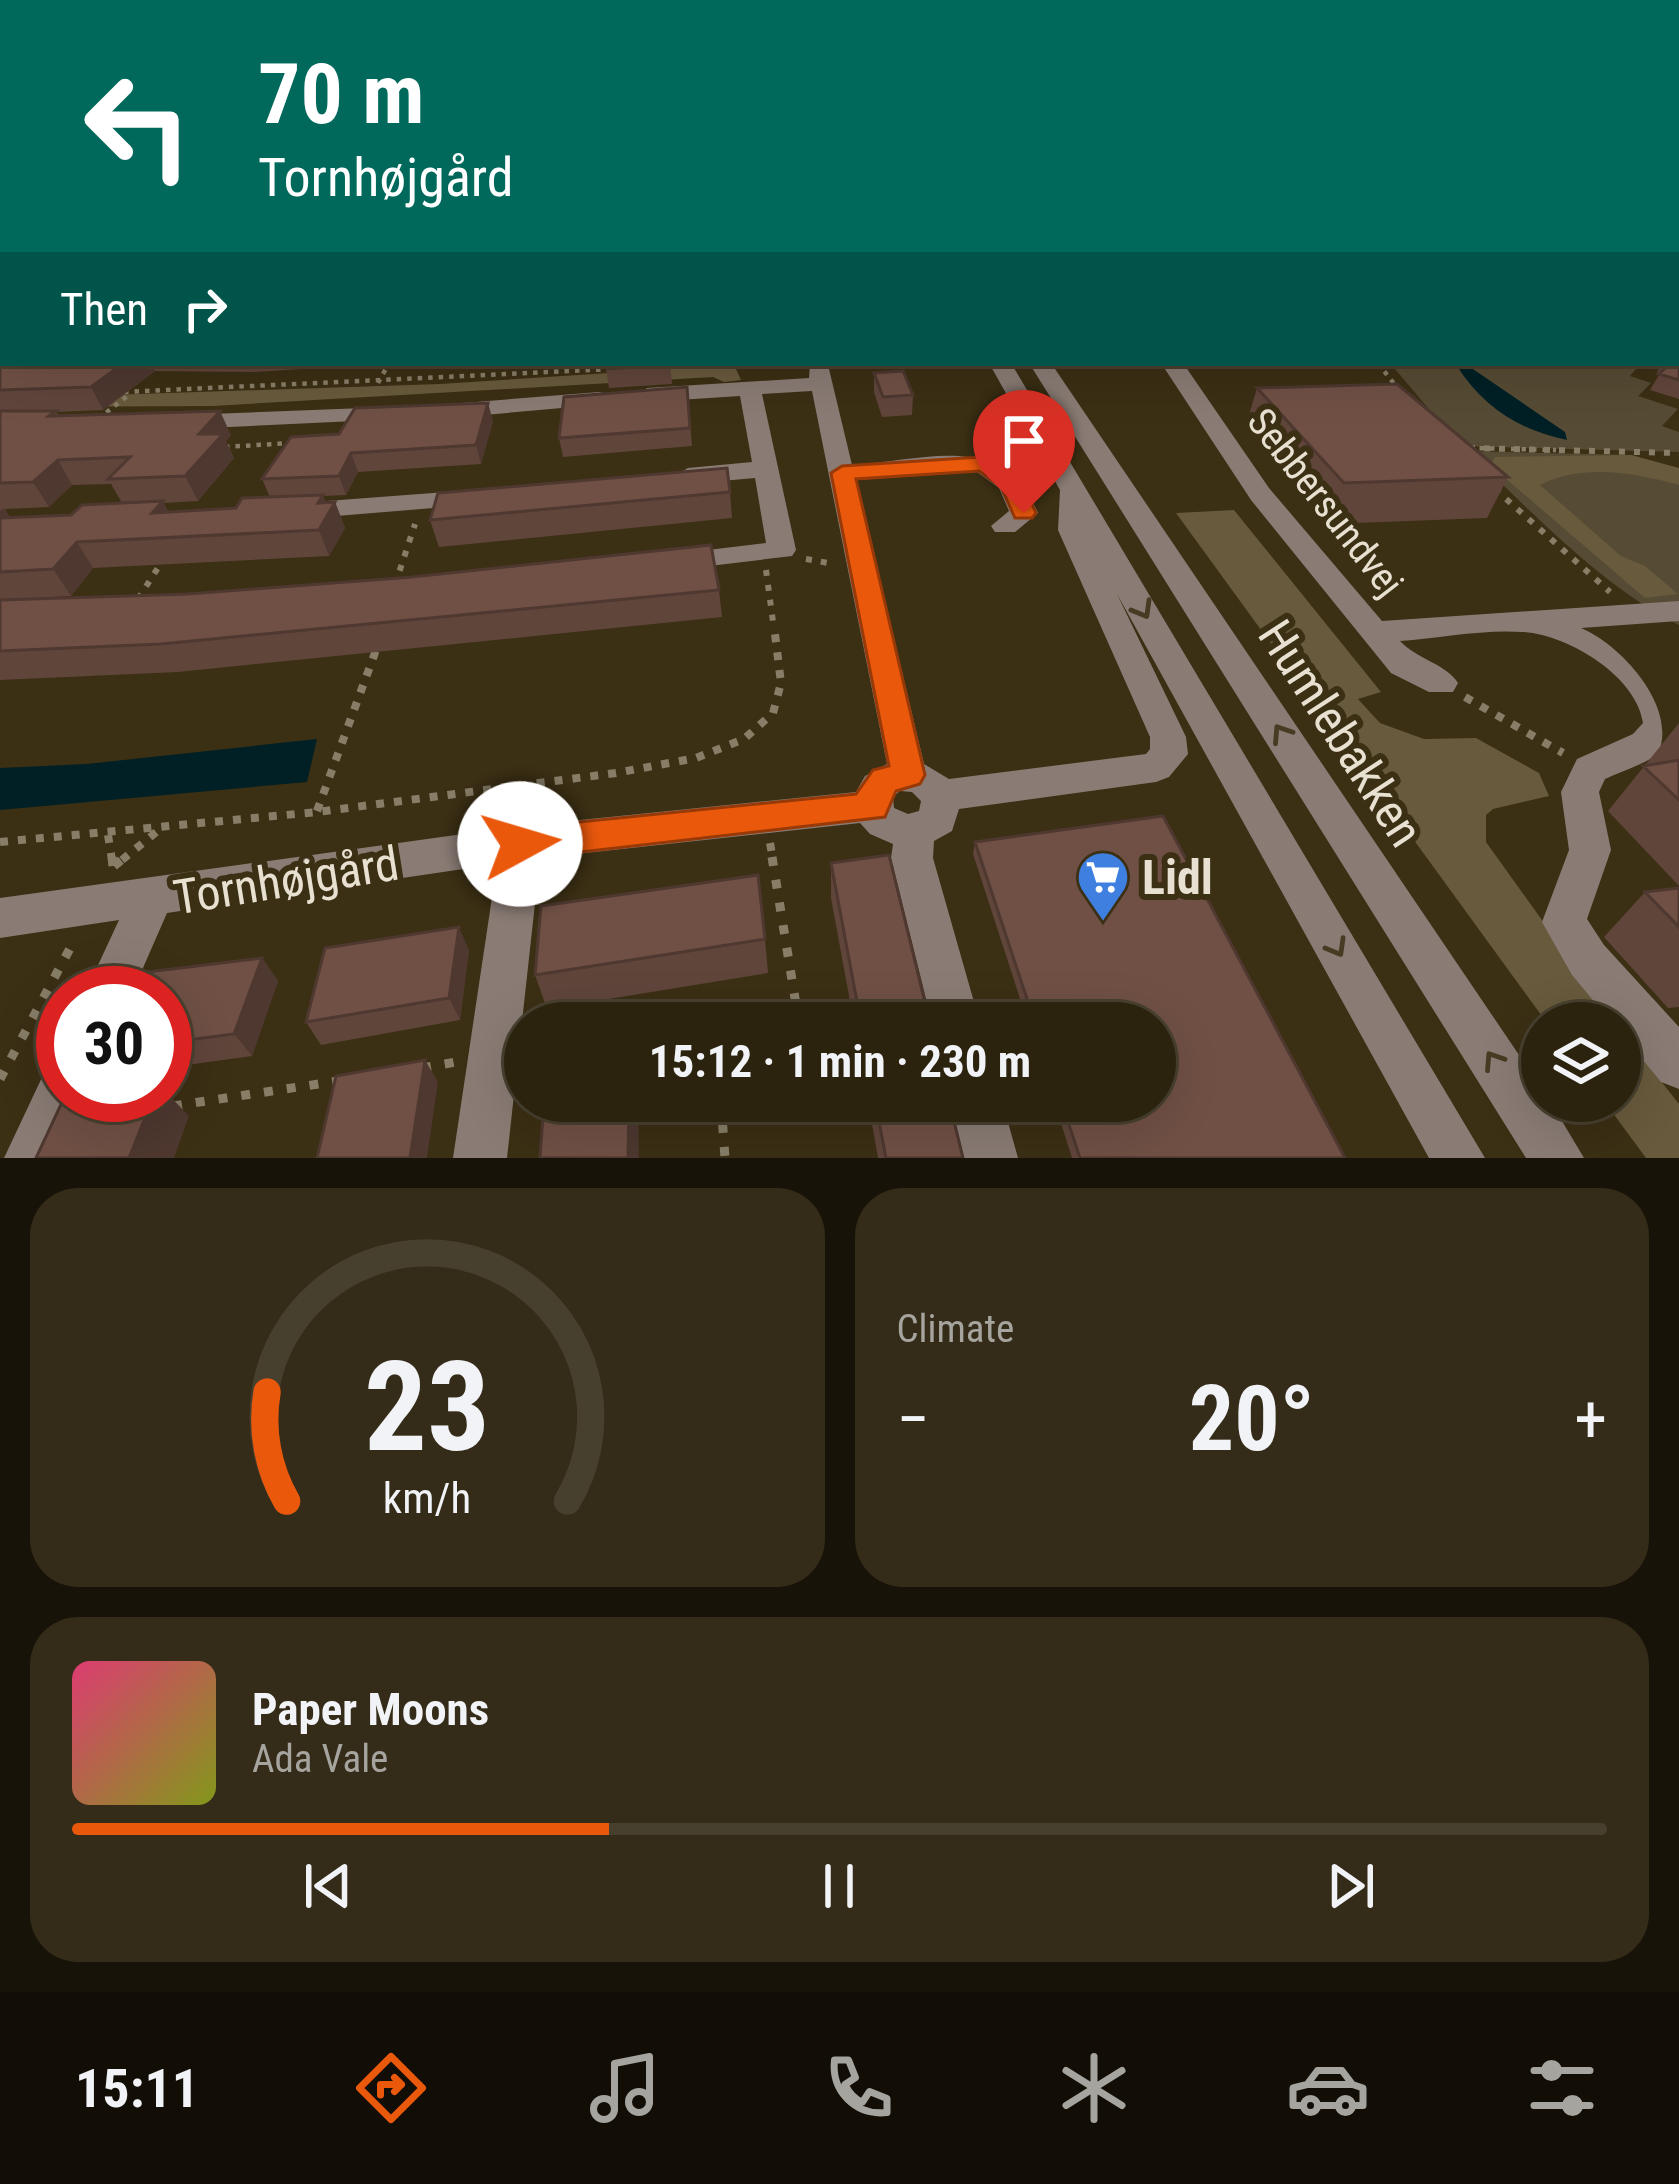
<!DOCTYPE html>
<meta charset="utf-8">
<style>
body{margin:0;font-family:"Roboto Condensed",sans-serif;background:#342b18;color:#f1f3f6;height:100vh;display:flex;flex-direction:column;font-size:45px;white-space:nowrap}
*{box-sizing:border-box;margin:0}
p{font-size:39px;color:#a6a49e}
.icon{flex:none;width:66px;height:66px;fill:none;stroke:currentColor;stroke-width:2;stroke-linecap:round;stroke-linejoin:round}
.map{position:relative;height:1158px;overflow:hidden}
.panel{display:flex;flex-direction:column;gap:30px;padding:30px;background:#181308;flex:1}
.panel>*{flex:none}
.banner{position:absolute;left:0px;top:0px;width:1680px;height:366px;box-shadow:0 12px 48px #0002,0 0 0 3px #48402f;background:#00695c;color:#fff;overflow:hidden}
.tools{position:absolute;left:1521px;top:1002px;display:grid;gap:24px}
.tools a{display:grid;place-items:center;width:120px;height:120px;border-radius:50%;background:#2c230f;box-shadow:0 12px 48px #0002,0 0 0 3px #48402f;font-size:60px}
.speed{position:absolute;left:36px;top:966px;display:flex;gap:24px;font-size:60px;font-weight:700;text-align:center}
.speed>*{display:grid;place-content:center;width:156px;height:156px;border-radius:50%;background:#2c230f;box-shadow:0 12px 48px #0002,0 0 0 3px #48402f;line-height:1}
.speed .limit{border:18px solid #d22;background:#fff;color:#111}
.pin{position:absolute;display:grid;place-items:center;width:102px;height:102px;color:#fff;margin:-123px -51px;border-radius:50% 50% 50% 0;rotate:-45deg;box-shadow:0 0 12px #0007}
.pin .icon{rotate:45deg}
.me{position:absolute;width:132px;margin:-66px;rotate:84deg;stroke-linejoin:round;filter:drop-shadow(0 0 9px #0008)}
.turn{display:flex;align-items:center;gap:42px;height:252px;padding:0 60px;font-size:54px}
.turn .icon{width:156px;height:156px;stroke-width:2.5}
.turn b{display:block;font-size:84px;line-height:102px}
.then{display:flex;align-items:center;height:114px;padding:0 60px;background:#0003;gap:24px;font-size:45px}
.big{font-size:90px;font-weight:700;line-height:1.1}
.panel .tile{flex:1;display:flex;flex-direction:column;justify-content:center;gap:18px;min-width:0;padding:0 42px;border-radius:48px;background:#342b18}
.panel .dial{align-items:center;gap:0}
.dial svg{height:312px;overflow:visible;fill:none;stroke:#48402f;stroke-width:7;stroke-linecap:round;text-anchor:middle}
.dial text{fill:#f1f3f6;stroke:none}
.song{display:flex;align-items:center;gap:36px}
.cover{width:144px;height:144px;border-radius:18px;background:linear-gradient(135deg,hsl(340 70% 55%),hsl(70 70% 35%))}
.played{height:12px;border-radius:6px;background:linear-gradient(90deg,#ea580c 35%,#48402f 35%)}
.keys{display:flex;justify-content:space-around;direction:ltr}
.heat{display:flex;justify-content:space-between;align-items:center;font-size:66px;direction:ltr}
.panel .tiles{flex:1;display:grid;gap:30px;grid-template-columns:1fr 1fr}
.tile:last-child{grid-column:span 2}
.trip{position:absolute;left:504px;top:1002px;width:672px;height:120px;border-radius:60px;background:#2c230f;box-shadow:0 12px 48px #0002,0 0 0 3px #48402f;font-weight:700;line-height:120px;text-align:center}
.tab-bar{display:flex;height:192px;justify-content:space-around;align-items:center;background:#120e06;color:#a6a49e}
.tab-bar .icon{width:84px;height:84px}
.tab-bar .selected{color:#ea580c}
.tab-bar b{font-size:54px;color:#f1f3f6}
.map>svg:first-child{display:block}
.green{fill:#564b34}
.forest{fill:#685a3c}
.water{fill:#012025}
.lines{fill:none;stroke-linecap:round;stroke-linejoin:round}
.path-far3{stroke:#887e68;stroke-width:4.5;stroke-dasharray:4.5 6;stroke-linecap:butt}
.path-far2{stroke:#887e68;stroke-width:6;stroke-dasharray:6 9;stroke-linecap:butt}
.path-far1{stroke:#887e68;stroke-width:8;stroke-dasharray:8 10;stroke-linecap:butt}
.path{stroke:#887e68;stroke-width:9;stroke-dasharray:9 14;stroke-linecap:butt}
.minor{fill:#8a7c75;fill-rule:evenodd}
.wall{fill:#60453b;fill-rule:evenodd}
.shaded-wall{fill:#4e3830}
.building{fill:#705045;stroke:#4e3830;stroke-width:3}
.oneway{stroke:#473b23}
.route{fill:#ea580c;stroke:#983908;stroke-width:3}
.labels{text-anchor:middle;stroke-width:12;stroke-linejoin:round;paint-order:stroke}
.street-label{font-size:39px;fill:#e8e1d1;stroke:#3b2f14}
.near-street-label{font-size:48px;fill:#e8e1d1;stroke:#3b2f14}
.near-poi-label{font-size:48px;font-weight:bold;fill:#e8e1d1;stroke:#3b2f14;text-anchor:start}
</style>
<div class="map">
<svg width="1679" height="1158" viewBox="0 0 1679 1158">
<rect width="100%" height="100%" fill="#3b2f14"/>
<!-- green -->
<path class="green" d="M1390,363H1641L1630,376L1651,383L1638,396L1678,409L1662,426L1679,432V452L1460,446Z
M1467,451L1631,455L1679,469V625C1599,585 1532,511 1467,451Z"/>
<!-- forest -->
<path class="forest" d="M734,365L741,380L724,382L713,377L213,406L0,407L49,397L440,384Z
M1631,455L1679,468V485C1636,473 1582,463 1540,485L1621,556L1645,566L1678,594L1645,598L1490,465L1495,457Z
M1234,510L1381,692L1358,699L1380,723L1424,739L1476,738L1539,773L1549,796L1493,809L1486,815V842L1616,1023H1547L1176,513Z
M1620,1029L1679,1104V1158H1646L1604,1101H1620Z"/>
<!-- water -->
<path class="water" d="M1464,363L1565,432L1567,440C1519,430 1483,407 1457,366Z
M317,739L307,782L0,810V768L87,764Z"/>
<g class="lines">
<!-- path-far3 -->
<path class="path-far3" d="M1378,363L1398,389
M663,366L706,363
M614,369L637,363
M378,383L389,363
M124,392L614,369
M98,419L130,394
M225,447L290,443
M1469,448L1556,450"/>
<!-- path-far2 -->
<path class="path-far2" d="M1469,448L1679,453
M1495,489L1610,592
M806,559L834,564
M766,570L774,629
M395,585L415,524
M138,599L163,560"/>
<!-- path-far1 -->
<path class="path-far1" d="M1465,697L1563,753
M317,811L376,650
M108,835L112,860
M0,842L317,812L616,773L696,758L744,739L773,713L781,683L774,626
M770,843L773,860
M122,860L160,829"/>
<!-- path -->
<path class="path" d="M112,857L113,866
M772,857L799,1023
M114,866L125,857
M685,1023L796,1004
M422,1068L456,1062
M0,1079L74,941
M721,1101L725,1158
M173,1106L338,1081"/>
<!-- minor -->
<path class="minor" d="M3,180V188L0,189V181Z
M820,363L829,369L852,465C927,460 1002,430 1038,513L1015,532H995L991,526L1009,511L999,488L977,472L856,480L924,764L949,779L1146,754L1150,749V737L1058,530L1060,490L989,363H1011L1485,1158H1429L1117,594L1186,737L1188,754L1169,777L1156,782L959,809L952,831L934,841L933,858L980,1023H932L891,858L893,844L870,834L860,823L540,858L507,1158H453L497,864L167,913L132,993H85L119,920L0,938V898L521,826L856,792L865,776L887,764L812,391L762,394L796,550L792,556L676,570L666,567L661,561L666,555L766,543L755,478L688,484L675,476L688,468L752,462L740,396L647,402L636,395L647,388L809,378L810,364ZM900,791L912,792L921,801L919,811L908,814L894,808L893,797Z
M1029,363H1051L1542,1089V1101H1550L1584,1158H1526Z
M1161,363H1183L1269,488L1382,621L1679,601V621L1581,628C1620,644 1679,707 1658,754C1643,765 1622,771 1605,779L1599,792L1611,850L1587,919L1604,945L1679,1027V1089L1661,1082L1620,1032V1023H1612L1572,975L1542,922L1569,850L1561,792L1577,759L1633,734L1643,723C1637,677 1569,635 1523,632C1484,629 1440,638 1400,641C1417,659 1446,664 1458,683L1453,692H1429L1391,673L1251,500Z
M599,392L607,394V404L450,418L438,411L450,404Z
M390,407L398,409V419L186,429L174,422L186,415Z
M473,490L486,498L482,504L300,519L286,511L300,503Z
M63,1064V1095H86L58,1158H4L45,1071Z
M950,1101H1002L1018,1158H964Z"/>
</g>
<!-- wall -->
<path class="wall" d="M1677,123H1679V399L1650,390L1659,375H1656L1662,363H1677Z
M0,200H3V363H397L253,372L155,371L103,410L56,412L59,415L231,435L226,441L234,458L198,501L163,503L168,512L236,508L270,497L262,479L339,434L493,421L481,464L358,472L346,495L323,496L326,503L335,502L345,528L329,556L93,568L71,596L1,600L719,590L722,617L178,672L0,680ZM111,484L122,503L71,515L10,518L5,509L49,507L72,485Z
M670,363L672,384L609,388L606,369Z
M874,373L913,395L912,415L882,417L874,392Z
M687,387L692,446L563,457L559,438Z
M1257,388L1508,477L1487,518L1329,524L1246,425Z
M730,492L732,518L439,547L430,520Z
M1679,723V886L1608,811Z
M975,842L1345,1158H1072L1054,1101H1155V1023H1028L973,854Z
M831,863L930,1023H854L831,898Z
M1679,888V1007L1668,1008L1604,937L1645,892Z
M765,939L768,973L547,1009L535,975Z
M469,950L460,1020L321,1045L306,1022Z
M262,958L278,981L252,1056L165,1068V993Z
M868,1101H949L963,1158H878Z"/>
<!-- shaded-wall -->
<path class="shaded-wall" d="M124,363H151L155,371L103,410L91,387Z
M488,403L493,421L481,464L476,445Z
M220,411L231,435L226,441L234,458L198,501L185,476L199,434Z
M351,453L358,472L346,495L339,476Z
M58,460L72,485L49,507L33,482Z
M323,495L329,511L335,502L345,528L329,556L319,530L318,503Z
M163,501L176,527L167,539L152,513Z
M4,508L21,534L0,530V511Z
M77,542L93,568L71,596L53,569Z
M459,927L469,950L460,1020L449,998Z
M262,958L278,981L252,1056L234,1034Z
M425,1060L438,1082L427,1158H410Z
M165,1091L189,1116L174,1158H129L154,1095H165Z
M629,1101H638L639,1158H628Z"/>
<!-- building -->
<path class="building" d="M1677,123L1679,132V323H1677Z
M0,200H3V242L0,241Z
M3,253V363H124L91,387L0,390V254Z
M1679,346V380L1659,374L1671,363H1677V348Z
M655,363H670V365L606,369Z
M903,371L913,395L883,397L874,373Z
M1397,384L1508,477L1344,483L1257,388Z
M687,387L690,428L559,438L564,397Z
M488,403L476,445L351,453L339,476L262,479L291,437L339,434L355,408Z
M0,411H56L49,416L220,411L199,434H223L185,476L108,479L130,457L58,460L33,482L0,483Z
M727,468L730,492L430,520L438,493Z
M323,495L318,503L335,502L319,530L77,542L53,569L0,572V518L71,515L82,505L163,501L152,513L236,508L242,498Z
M711,545L719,590L161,644L0,651V600L188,594L412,577Z
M1679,760V800L1643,766Z
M1163,816L1345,1158H1080L1061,1101H1155V1023H1035L975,842Z
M889,855L930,1023H861L831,863Z
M758,875L765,939L535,975L541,906Z
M1679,888V927L1645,892Z
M459,927L449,998L306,1022L325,948Z
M262,958L234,1034L165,1043V993H114L123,975Z
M425,1060L410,1158H317L336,1076Z
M92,1095H154L129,1158H36L63,1100Z
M544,1101H629L628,1158H540Z
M875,1101H949L963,1158H886Z"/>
<!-- one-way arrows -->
<defs><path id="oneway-chevron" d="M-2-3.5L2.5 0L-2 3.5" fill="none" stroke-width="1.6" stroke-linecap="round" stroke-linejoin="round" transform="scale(3)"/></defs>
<g class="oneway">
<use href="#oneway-chevron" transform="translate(1143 610) rotate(60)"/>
<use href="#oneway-chevron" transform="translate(1281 733) rotate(-123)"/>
<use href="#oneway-chevron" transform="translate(1337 948) rotate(60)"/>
<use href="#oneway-chevron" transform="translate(1493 1060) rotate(-123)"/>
</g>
<!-- sky -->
<linearGradient id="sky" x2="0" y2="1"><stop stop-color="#201a0b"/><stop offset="0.43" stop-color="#4f4d45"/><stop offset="1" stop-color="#4f4d45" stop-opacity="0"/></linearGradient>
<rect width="1679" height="285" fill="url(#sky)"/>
<!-- route -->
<path class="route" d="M981,457C1013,466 1023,483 1036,513L1032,518H1015L1001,487L979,471L856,479L925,775L920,784L896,791L885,817L520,859L507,855L502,844L507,833L520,828L856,794L873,770L889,766L831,473L842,466Z"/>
<!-- icons -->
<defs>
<g id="supermarket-pin" transform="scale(2.7)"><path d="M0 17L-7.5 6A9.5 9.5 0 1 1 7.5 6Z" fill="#3f7fe0" stroke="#3b2f14"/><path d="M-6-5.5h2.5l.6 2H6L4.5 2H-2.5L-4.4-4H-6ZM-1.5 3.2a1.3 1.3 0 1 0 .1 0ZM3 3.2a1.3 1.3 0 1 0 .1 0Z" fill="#fff"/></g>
</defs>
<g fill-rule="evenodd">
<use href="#supermarket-pin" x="1103" y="877"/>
</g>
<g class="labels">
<!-- street labels -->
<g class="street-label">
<text transform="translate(1326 502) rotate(52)" y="14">Sebbersundvej</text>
</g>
<!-- near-street labels -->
<g class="near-street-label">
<text transform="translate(1341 733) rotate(57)" y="17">Humlebakken</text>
<text transform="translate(286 880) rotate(-9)" y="17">Tornhøjgård</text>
</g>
<!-- near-poi labels -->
<g class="near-poi-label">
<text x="1142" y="894">Lidl</text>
</g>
</g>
</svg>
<div class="tools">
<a><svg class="icon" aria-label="layers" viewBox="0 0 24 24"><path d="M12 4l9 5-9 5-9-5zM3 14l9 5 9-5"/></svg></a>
</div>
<div class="speed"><div class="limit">30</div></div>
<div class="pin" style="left:1024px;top:513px;background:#d93025"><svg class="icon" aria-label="arrive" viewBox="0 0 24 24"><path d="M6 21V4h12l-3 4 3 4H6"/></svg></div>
<svg class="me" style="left:520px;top:844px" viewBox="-20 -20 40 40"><circle r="19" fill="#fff"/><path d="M0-13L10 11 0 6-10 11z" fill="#ea580c"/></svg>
<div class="trip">15:12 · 1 min · 230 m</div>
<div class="banner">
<div class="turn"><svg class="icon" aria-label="left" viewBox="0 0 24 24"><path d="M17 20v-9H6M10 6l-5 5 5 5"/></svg><div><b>70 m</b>Tornhøjgård</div></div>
<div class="then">Then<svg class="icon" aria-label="right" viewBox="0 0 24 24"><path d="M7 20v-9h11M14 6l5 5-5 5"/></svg></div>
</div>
</div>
<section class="panel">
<div class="tiles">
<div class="tile dial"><svg viewBox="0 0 100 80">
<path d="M14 69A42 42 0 1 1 86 69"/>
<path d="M14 69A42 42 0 0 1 9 41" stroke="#ea580c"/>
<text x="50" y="56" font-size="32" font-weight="700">23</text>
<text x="50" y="72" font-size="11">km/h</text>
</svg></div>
<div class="tile"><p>Climate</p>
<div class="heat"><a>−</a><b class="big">20°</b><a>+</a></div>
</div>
<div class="tile">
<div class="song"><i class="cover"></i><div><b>Paper Moons</b><p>Ada Vale</p></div></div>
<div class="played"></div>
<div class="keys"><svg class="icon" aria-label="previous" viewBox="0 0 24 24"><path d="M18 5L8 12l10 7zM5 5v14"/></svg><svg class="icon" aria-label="pause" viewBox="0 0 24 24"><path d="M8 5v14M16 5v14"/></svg><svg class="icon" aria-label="next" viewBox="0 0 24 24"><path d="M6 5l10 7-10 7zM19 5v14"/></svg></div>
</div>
</div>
</section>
<nav class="tab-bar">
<b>15:11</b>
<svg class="icon selected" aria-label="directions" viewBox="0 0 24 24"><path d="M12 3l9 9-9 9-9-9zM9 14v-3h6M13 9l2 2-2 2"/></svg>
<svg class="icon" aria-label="music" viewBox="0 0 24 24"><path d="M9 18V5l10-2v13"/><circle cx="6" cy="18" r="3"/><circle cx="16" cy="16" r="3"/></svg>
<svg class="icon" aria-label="phone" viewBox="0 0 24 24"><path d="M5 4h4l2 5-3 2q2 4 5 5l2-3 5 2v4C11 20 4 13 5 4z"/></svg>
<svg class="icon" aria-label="climate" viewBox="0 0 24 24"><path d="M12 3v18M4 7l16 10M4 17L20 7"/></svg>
<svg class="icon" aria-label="car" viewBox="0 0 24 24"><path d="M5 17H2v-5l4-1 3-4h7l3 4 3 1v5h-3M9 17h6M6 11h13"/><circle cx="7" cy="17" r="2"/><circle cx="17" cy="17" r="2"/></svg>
<svg class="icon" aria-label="filters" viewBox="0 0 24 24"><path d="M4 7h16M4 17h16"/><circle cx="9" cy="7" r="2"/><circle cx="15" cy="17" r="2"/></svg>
</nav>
